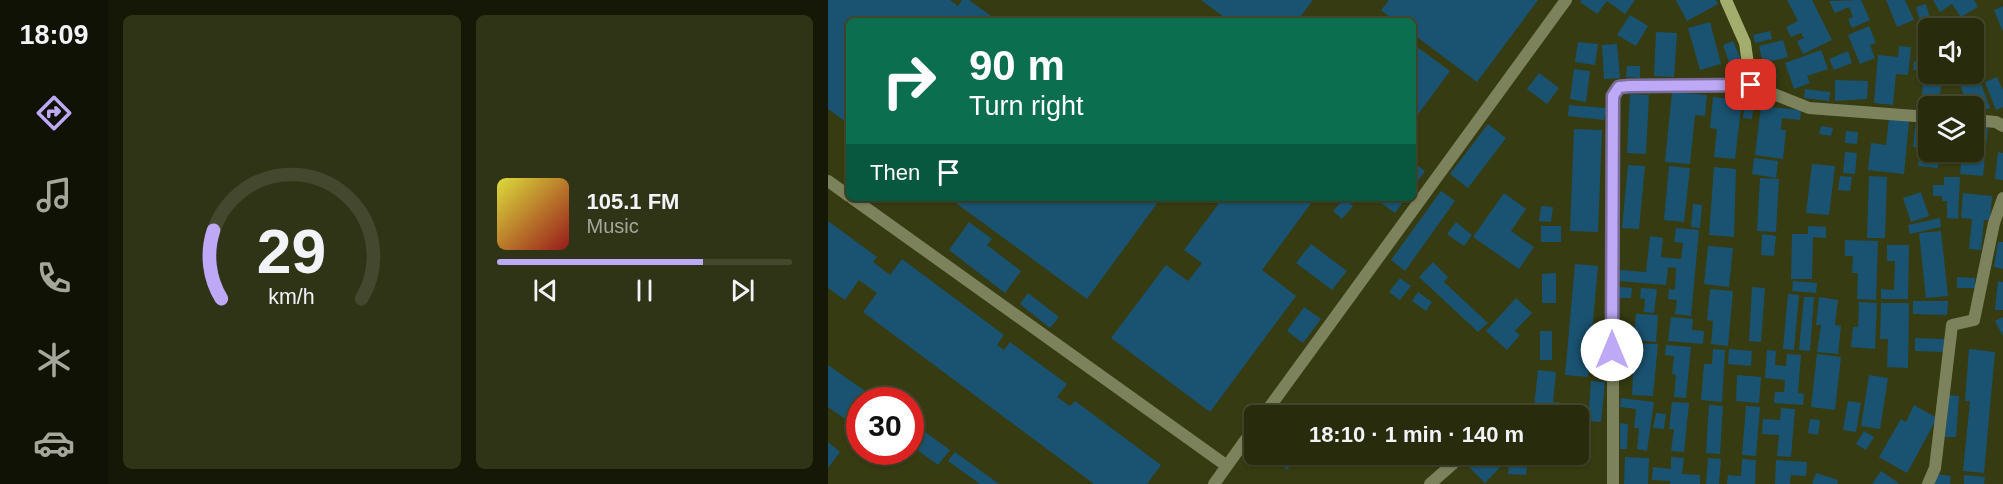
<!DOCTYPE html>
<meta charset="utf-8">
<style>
body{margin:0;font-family:Arial,sans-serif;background:#303416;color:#f1f3f6;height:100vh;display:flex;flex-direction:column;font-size:22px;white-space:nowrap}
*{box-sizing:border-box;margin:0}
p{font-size:20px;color:#a5a79d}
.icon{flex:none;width:33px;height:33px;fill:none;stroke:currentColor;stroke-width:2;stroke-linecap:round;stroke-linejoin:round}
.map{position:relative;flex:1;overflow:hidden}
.panel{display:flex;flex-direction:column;gap:15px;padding:15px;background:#161807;width:720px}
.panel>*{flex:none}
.banner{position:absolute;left:18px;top:18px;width:570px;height:183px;border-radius:9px;box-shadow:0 2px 4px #0004,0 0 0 2px #44482e;background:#0b6e4f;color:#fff;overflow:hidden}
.controls{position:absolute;left:1090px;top:18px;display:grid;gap:12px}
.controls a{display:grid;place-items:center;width:66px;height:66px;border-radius:9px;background:#282c0d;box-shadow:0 2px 4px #0004,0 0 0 2px #44482e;font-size:30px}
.speed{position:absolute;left:18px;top:387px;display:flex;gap:12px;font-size:30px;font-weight:700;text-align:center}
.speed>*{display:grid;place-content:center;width:78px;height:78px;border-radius:50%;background:#282c0d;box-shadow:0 2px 4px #0004,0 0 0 2px #44482e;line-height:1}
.speed .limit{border:9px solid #d22;background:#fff;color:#111}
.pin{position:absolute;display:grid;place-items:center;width:51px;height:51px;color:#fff;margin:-26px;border-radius:12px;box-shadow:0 3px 9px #0006}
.me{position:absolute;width:66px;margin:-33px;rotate:0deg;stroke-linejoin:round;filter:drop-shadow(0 0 4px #0008)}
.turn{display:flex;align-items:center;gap:21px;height:126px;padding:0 24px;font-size:27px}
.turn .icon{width:78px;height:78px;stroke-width:2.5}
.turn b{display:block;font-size:42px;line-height:51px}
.then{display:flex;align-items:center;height:57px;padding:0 24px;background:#0003;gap:12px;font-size:22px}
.panel .tile{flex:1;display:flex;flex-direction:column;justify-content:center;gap:9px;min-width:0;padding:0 21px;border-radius:9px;background:#303416}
.panel .dial{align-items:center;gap:0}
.dial svg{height:156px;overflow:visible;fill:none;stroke:#44482e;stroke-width:7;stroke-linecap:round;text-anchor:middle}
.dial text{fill:#f1f3f6;stroke:none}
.song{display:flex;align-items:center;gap:18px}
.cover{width:72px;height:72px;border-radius:9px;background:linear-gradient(135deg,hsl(60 70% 55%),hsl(0 70% 35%))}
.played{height:6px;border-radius:3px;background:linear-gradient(90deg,#bda9f5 70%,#44482e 70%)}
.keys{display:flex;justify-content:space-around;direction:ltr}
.panel .tiles{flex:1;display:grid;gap:15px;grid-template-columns:repeat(2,1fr)}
.trip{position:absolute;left:416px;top:405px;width:345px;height:60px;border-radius:9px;background:#282c0d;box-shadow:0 2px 4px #0004,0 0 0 2px #44482e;font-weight:700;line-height:60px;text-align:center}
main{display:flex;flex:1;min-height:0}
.tab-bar{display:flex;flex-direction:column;width:108px;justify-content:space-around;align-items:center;background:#101205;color:#a5a79d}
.tab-bar .icon{width:42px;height:42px}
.tab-bar .selected{color:#bda9f5}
.tab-bar b{font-size:27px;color:#f1f3f6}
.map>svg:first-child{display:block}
.building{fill:#1a5371}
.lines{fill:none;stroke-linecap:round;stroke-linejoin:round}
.street{stroke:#7c835c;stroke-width:12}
.secondary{stroke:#a3ad6e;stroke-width:12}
.route-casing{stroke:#7b6e9f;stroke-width:15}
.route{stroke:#bda9f5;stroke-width:10}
</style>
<main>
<nav class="tab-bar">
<b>18:09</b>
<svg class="icon selected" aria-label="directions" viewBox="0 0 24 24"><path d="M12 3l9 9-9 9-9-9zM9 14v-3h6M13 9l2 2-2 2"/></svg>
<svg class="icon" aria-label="music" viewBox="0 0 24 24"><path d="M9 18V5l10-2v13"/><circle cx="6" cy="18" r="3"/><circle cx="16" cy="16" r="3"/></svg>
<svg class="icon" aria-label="phone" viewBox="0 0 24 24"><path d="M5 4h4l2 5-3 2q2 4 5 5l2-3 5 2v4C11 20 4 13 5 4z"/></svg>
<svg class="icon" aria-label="climate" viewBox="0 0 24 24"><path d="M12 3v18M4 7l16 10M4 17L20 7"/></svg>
<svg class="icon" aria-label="car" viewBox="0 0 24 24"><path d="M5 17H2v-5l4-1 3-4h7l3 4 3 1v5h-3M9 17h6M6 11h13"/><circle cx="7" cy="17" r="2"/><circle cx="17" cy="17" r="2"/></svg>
</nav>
<section class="panel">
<div class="tiles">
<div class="tile dial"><svg viewBox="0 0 100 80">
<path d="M14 69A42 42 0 1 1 86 69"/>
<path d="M14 69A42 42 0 0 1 10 34" stroke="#bda9f5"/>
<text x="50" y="56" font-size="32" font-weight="700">29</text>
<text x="50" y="72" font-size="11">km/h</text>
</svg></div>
<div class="tile">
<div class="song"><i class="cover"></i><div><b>105.1 FM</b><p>Music</p></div></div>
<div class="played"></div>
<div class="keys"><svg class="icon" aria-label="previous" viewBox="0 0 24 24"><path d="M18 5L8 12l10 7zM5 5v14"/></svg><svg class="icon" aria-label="pause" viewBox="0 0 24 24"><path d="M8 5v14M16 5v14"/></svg><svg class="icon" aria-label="next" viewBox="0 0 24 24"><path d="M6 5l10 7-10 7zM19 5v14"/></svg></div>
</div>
</div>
</section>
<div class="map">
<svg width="1175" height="484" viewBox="0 0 1175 484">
<rect width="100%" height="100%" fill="#363b11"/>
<!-- building -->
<path class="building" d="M0,0H122L130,6L134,0H141L170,21H21V124L0,109Z
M373,0H485L469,21H394L396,17Z
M561,0H710L649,82L585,34V21H567L553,10Z
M753,0H807L797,14L779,1L769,14L752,2Z
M848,0H888L890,4L859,21Z
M959,0H984L1004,40L975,54L969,41L976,38L973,33L963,37L958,27L970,21Z
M1033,0L1042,20L1024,28L1020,19L1025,17L1021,7L1007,13L1001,1Z
M1058,0H1077L1086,20L1069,27Z
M1105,0H1146L1150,7L1133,17L1124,4L1112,12Z
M1098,4L1103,22L1093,25L1088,7Z
M1175,6V32L1166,10Z
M802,15L820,26L808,46L789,35Z
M882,22L893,64L872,70L860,28Z
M1041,26L1048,43L1042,45L1047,58L1032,64L1020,35Z
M942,31L944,39L927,43L925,35Z
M828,32L849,33L846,77L826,76Z
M955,40L960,57L935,63L931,46Z
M905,41L913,60L902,65L895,45Z
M750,42L770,44L767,65L747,62Z
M585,44L622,71L585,121Z
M789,44L792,78L776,79L774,45Z
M1071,46L1083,47L1080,75L1068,74L1065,105L1046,103L1050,55L1070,57Z
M993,50L1000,69L979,76L982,83L966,89L957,63Z
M1020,51L1024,63L1006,70L1001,59Z
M1086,61L1101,62V74H1114L1111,106L1093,107L1096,71L1085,70Z
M1146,65L1162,108L1146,115V106H1140L1128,74H1146Z
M799,66H812V78L798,77Z
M947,67L949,77L939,80L936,69Z
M746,69L762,71L758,102L742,99Z
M711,73L731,88L719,104L699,89Z
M1169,77L1175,91V107L1168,110L1157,82Z
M1007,80L1040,81L1039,99L1007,101Z
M977,89L1002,92L1001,101L976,98Z
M844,92L879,95L877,116L867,115L862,164L837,162Z
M802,94L821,95L818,154L799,153Z
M918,95L927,96L924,119L915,118Z
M885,97L914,100L907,159L886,157L889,129L882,128Z
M741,105L778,108L776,120L740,116Z
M933,106L973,110L972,120L954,118L953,130H958L955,159L927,155Z
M1061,118L1081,121L1076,174L1040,170L1043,143L1058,145Z
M1088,120L1101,121V152H1111L1110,168L1090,166L1092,148L1085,147Z
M660,124L678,138L640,188L622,174Z
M1146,125L1160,127L1155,176L1132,174L1134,152H1146Z
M993,126L1005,128L1003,136L991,134Z
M746,129L774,130L770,232L742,231Z
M1018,131L1030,132L1029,144L1017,143Z
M1017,152L1029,153L1027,174L1015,173Z
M1170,152L1175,153V180L1167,179Z
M926,158L950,161L948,178L924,174Z
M585,162L597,171L585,188Z
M984,164L1007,166L1001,215L978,213Z
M800,165L817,166L811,229L794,228Z
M841,166L862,168L856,222L836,220Z
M886,167L908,169L906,237L881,235Z
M1012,176L1024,177L1022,191L1010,190Z
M1041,176L1059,177L1057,238H1039Z
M1116,177H1132L1130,219L1119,218V201H1114V196H1105V185H1116Z
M932,178L951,179L948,232L929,231Z
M613,191L627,201L577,271L563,260Z
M1093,192L1101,216L1083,222L1075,198Z
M676,193L698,209L683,231L706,247L691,269L645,237Z
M1135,193L1164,196L1162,220H1156L1153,250L1141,249L1144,219L1133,218Z
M121,198H333L259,299Z
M395,198H487L434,270L468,296L382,412L283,338L338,265L360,281L374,263L356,250Z
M517,198L525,206L514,219L505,211Z
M546,198H578L567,213Z
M865,204L874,205L872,228L863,227Z
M713,206L725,207L723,222L711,221Z
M1112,218L1113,227L1082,234L1080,225Z
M0,221L49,257L45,262L62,275L74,259L176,335L169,345L176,350L182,342L239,384L229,397L242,406L247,401L333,465L319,484H266L35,312L49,293L31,280L17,300L0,288Z
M141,222L164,239L159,245L193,271L177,293L121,250Z
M628,222L644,235L636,246L619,234Z
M713,226H733V242H713Z
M980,226L998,227V238L985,237L984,279H963L964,234H980Z
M848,228L871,230L863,316L847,314L849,300L840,299L841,289L847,290L848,268L840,267L838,285L791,281L792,270L818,272L822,236L835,238L833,257L853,259L855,243L846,242Z
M1113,231L1120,296L1098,298L1091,233Z
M934,234L948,236L946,256L933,255Z
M1017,240L1050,241L1048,300L1029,299L1030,273H1024L1025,256H1017Z
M1170,242H1175V269L1166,267Z
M483,244L519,271L504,290L468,263Z
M1059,245H1081L1080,299H1053V289L1066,290L1067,261H1059Z
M880,246L905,248L901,287L876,284Z
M605,262L620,277L616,282L660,323L650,332L591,277Z
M747,264L770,266L760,377L737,375Z
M728,273V303H714V274Z
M1129,277L1147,278V288H1129Z
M572,278L583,286L572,300L561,292Z
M965,281L989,283L988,293L964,291Z
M1170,281L1175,282V310H1167Z
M791,287L804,288L803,298H790Z
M924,287L937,288L933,342L921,341Z
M813,288L829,289L826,313L816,312L817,299L812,298Z
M882,289L905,291L900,346L883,344L885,321L879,320Z
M590,292L604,302L598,311L584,301Z
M200,293L231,317L222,328L192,304Z
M960,294L971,295L966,350L955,349Z
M976,297H986L982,351L971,350Z
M991,297L1010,300L1007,325L1013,326L1010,354L989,352L993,325H988Z
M688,298L704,313L687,331L692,335L679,350L658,331Z
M1085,301H1120L1119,315L1085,314Z
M1031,302L1049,303L1047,349L1023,347L1025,327H1030Z
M1053,303H1081L1080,368L1059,367L1060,339H1052Z
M476,307L493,319L475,343L459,331Z
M808,314L830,315L828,342L791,339V331L806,332Z
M843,317L865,319L864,330L876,331L875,344L840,341Z
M1175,317V336L1167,321Z
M712,331H724V360H712Z
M1087,338L1116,339V352L1087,351Z
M791,343L830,344L825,396L804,395L806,353L791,352Z
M838,345L863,347L858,398L846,397L848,375L844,374L846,356L837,355Z
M885,349L897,350L894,402L873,400L876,364H884Z
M901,349L924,351L923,366L900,364Z
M1141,349L1167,352L1156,473L1135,471L1142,401H1137Z
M939,350L948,351L947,365L958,366L959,354L973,355L970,393L976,394L975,405L946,403L947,392H956L957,380L937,378Z
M989,354L1013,357L1007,410L983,407Z
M0,365L47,398L32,400V419L27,426L0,407Z
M710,370L728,372L725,402L735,403L734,416H705Z
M909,375L933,377L931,403L908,401Z
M1041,375L1060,378L1052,429L1033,426Z
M763,381L777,382L773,422L760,421Z
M1121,395L1131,396L1128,437H1117Z
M793,398L826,402L819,451L809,449L811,428H806L808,409L792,407Z
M1020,401L1033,403L1028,432L1015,430Z
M844,402L861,403L856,452L843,451L846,429H841Z
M881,405L895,406L892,454L878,453Z
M1086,405L1109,418L1079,473L1051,457L1073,419L1078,422Z
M918,406L932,407L928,456L914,455Z
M953,408L967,409L963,457L949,456L951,435L934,434L935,419L952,420Z
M828,413L838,414L836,429L825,428Z
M982,419L992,420L990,435L980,433Z
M82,421L122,450L110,465L82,445Z
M792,423L800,424L799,449H792Z
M750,424H760L759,447H754V461H733V454H750Z
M1036,431L1046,437L1038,450L1028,444Z
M0,442L12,452L0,468Z
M127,452L171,484H152L120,461Z
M454,454H472L459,470L449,461Z
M654,454H672L678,461L657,483L641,467Z
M797,457L821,458L820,484H796Z
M843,457L856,458L854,474L872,475V484H842V481L824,480L825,467L843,469Z
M880,458L893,459L891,484H878Z
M914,459L928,460L927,484H899L900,475L913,476Z
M948,460L979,462L978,476L963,475L962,484H947Z
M681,465L699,467L698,475L680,474Z
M1053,471L1072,484H1044Z
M988,473L1010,480L1009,484H984Z
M1108,474L1123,476L1122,484H1106Z
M1136,475L1157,477L1156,484H1136Z"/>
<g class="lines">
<!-- street -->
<path class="street" d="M1146,120L1168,122L1175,126
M0,181L21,196
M24,198L399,466
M435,416L738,0
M386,484L426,428
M602,484L636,454
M785,484V96L791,87L923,85L981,108L1101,117
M1100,484L1107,468L1124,325L1146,320L1166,223L1175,198"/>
<!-- secondary -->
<path class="secondary" d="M898,0L917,43L923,85"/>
</g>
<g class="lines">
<!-- route casing -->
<g class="route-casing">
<path id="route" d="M784,350L785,96L791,87L801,86L923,85"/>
</g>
<!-- route -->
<use href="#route" class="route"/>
</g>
</svg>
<div class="controls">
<a><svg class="icon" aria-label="sound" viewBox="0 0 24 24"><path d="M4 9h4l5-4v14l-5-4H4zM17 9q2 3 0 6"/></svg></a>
<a><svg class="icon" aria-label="layers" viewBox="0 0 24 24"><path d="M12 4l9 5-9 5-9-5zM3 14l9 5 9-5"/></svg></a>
</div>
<div class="speed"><div class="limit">30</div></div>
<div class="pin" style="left:923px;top:85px;background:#d93025"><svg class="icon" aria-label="arrive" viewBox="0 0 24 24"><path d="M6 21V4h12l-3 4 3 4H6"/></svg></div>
<svg class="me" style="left:784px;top:350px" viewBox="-20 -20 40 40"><circle r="19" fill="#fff"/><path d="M0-13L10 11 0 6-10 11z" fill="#bda9f5"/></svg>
<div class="trip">18:10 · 1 min · 140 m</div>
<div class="banner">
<div class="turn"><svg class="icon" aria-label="right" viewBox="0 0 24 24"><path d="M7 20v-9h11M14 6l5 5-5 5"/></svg><div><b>90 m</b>Turn right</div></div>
<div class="then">Then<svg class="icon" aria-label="arrive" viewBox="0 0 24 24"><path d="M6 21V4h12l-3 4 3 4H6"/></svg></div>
</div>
</div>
</main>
